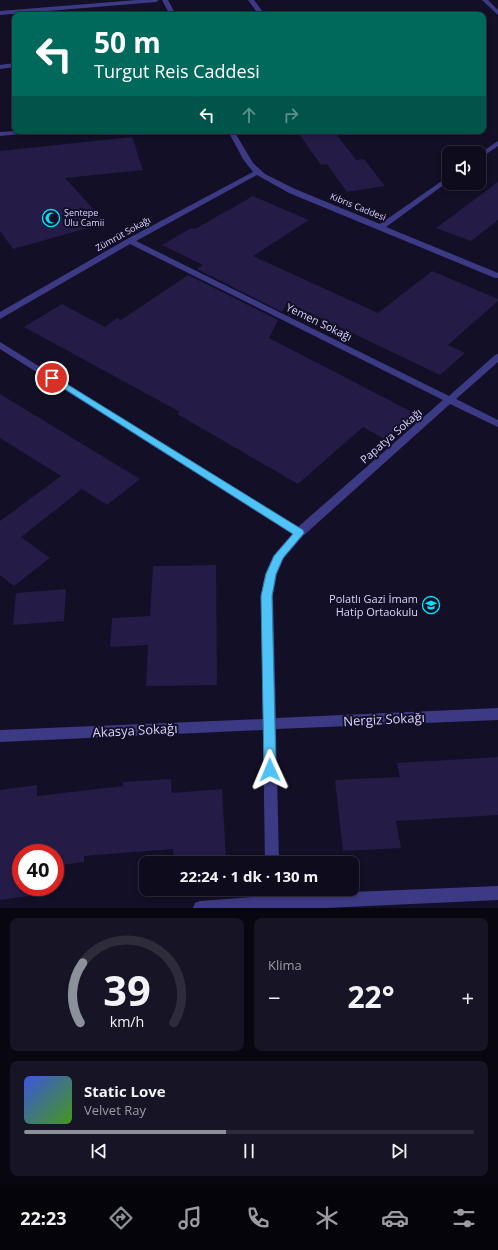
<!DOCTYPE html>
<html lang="tr">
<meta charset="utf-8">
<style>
body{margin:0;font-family:"Open Sans",sans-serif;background:#171425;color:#f1f3f6;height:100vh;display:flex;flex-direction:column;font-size:15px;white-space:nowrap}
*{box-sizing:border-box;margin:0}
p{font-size:13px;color:#9b9ba3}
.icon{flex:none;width:22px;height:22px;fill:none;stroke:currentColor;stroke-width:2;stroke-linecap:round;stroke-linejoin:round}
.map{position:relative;height:908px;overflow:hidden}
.panel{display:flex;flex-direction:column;gap:10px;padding:10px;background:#08060f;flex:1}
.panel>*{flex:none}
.hud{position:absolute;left:12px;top:12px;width:474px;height:122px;border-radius:8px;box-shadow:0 2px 6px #0003,0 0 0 1px #2e2b3b;background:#00695c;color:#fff;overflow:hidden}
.controls{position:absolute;left:442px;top:146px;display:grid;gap:8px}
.controls a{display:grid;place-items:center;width:44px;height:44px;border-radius:8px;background:#0e0b1c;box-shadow:0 2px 6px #0003,0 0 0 1px #2e2b3b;font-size:20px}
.speed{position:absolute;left:12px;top:844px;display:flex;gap:8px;font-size:20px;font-weight:700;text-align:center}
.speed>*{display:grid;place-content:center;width:52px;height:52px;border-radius:50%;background:#0e0b1c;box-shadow:0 2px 6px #0003,0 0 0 1px #2e2b3b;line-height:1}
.speed .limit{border:6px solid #d22;background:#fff;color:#111}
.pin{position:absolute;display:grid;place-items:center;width:34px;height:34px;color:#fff;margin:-17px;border:2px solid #fff;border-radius:50%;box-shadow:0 1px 4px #0007}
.me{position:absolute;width:44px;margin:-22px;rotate:359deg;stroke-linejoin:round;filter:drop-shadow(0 0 3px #0008)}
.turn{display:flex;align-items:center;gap:14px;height:84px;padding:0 16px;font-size:18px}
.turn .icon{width:52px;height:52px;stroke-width:2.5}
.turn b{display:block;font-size:28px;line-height:34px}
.lanes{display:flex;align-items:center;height:38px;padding:0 16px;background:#0003;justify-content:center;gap:20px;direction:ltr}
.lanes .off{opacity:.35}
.big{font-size:30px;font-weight:700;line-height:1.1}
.panel .card{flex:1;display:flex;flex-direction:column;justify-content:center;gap:6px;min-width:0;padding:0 14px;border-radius:8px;background:#171425}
.panel .dial{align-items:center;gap:0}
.dial svg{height:104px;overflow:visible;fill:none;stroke:#2e2b3b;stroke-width:7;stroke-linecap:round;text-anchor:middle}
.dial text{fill:#f1f3f6;stroke:none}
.song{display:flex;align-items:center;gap:12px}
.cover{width:48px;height:48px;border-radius:6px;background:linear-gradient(135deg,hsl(230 70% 55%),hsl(100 70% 35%))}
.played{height:4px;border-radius:2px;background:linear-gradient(90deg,#8c9099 45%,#2e2b3b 45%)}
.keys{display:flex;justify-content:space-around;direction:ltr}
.heat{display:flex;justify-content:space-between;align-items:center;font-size:22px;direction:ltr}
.panel .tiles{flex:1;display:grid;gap:10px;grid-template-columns:1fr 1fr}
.card:last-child{grid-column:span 2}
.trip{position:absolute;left:139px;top:856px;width:220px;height:40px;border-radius:8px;background:#0e0b1c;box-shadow:0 2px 6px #0003,0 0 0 1px #2e2b3b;font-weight:700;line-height:40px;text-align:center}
.dock{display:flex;height:64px;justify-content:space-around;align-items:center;background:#06040b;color:#9b9ba3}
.dock .icon{width:28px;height:28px}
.dock .active{color:#8c9099}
.dock b{font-size:18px;color:#f1f3f6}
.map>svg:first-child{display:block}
.building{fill:#241b47}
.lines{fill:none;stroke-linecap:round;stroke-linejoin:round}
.minor{fill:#3d3a85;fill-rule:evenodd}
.route{fill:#4fc3f7;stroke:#337fa1}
.labels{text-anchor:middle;stroke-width:4;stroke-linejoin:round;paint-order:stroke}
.far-street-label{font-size:9px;fill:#d9d4ff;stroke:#130f26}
.far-poi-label{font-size:9px;fill:#d9d4ff;stroke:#130f26;text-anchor:start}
.street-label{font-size:11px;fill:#d9d4ff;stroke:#130f26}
.poi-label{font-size:11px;fill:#d9d4ff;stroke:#130f26;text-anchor:end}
.near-street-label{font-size:13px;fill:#d9d4ff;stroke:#130f26}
</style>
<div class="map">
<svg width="498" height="908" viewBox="0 0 498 908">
<rect width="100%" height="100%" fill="#130f26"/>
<!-- building -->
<path class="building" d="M297,131H334L356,160L364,159L385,186L347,192L327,164L321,165Z
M132,137L143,170L65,178L106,223L13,249L0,231V151Z
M498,182V220L471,241L436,228Z
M253,196L309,220L253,256L378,313L432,271L498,299V301L448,345L465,353L440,375L287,302L282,312L197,269L203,265L162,245L191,228L195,229Z
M188,275L278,320L269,338L416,414L386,440L363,427L298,484L177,414L180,412L24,327L62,304L105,327L117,318L121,320Z
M0,394L140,479L107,505L82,489L21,537L50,558L14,586L0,575V521L61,476L0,438Z
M216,565L217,685L146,686L148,645L110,647L112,618L150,616L153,566Z
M66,589L64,621L13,625L16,593Z
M498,757V815L396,821L401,848L343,851L335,780L400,777L397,763Z
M171,779L172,793L222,789L226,859L174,863L173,849L84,856V862L55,866V853H21V887H44V894L0,900V790L37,785V796L123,786V782Z"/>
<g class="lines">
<!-- minor -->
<path class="minor" d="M137,0H159L156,2L0,15V11Z
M162,0H168L176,15H170Z
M248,0H254L265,15H259Z
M482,0H488L498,10V15Z
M15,63V67L0,69V65Z
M15,131H35L32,133L0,136V132Z
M228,131H234L253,163L265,174L295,189L380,224L449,176V181L386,227L498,273V278H495L289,193L257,175L136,241L449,396L495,355L498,354V362L456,399L498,420V427L450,404L303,536L284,558L277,574L273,595L276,718L498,708V720L276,729L279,863H265L263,730L0,742V730L263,719L261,595L265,574L273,556L292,534L0,349V342L298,527L443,400L130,244L0,319V312L127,239L253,172L243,159Z
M498,141V146L479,159V154Z
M498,886V900L325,908H193L195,903L200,901L266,896V889H280V895Z"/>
</g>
<!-- route -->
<path class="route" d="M52,375L303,530L304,533L283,558L276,574L272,596L276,770L274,774L270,776L266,774L264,770L261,596L266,574L274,556L293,534L49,379L48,378Z"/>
<!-- icons -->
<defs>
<g id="mosque-ring" transform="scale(0.9)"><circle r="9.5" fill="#130f26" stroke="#00e5ff" stroke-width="1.5"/><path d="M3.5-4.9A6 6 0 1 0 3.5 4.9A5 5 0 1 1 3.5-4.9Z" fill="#00e5ff"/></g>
<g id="school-ring" transform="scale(0.9)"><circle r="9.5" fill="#130f26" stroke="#00e5ff" stroke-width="1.5"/><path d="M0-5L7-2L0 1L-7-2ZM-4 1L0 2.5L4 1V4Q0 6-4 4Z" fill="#00e5ff"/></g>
</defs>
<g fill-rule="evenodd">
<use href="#mosque-ring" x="51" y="218"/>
<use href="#school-ring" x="431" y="605"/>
</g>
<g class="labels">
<!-- far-street labels -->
<g class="far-street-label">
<text transform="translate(358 207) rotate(22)" y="3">Kıbrıs Caddesi</text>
<text transform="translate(123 234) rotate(-29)" y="3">Zümrüt Sokağı</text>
</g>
<!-- far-poi labels -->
<g class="far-poi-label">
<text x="64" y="216">Şentepe<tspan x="64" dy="10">Ulu Camii</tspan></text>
</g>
<!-- street labels -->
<g class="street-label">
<text transform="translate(319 322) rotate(26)" y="4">Yemen Sokağı</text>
<text transform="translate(391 436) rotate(-41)" y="4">Papatya Sokağı</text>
</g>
<!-- poi labels -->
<g class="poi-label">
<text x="418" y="603">Polatlı Gazi İmam<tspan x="418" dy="13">Hatip Ortaokulu</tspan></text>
</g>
<!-- near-street labels -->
<g class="near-street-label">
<text transform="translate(384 719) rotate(-3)" y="5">Nergiz Sokağı</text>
<text transform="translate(135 730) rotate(-3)" y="5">Akasya Sokağı</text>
</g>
</g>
</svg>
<div class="controls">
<a><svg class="icon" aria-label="sound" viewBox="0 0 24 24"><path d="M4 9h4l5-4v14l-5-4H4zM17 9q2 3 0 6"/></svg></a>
</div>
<div class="speed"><div class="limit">40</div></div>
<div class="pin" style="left:52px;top:378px;background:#d93025"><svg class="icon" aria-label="arrive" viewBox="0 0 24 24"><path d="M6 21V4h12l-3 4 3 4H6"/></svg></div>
<svg class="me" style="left:270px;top:770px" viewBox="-20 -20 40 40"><path d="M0-17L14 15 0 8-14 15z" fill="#4fc3f7" stroke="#fff" stroke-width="4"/></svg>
<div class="trip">22:24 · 1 dk · 130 m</div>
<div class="hud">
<div class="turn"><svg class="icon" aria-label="left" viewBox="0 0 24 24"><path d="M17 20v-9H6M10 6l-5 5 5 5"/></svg><div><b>50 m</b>Turgut Reis Caddesi</div></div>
<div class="lanes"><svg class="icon" aria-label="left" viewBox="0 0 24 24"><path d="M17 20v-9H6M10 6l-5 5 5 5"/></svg><svg class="icon off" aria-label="ahead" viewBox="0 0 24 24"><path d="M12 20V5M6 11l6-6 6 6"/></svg><svg class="icon off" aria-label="right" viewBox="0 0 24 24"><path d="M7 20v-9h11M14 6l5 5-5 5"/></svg></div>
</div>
</div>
<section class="panel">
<div class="tiles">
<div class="card dial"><svg viewBox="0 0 100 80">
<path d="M14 69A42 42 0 1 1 86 69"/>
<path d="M14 69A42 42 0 0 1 16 23" stroke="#8c9099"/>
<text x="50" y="56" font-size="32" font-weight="700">39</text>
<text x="50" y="72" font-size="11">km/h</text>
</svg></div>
<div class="card"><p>Klima</p>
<div class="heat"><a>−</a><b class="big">22°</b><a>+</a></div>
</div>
<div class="card">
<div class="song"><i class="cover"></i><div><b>Static Love</b><p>Velvet Ray</p></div></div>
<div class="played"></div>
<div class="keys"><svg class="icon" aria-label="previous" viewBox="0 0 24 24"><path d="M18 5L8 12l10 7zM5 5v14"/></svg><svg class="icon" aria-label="pause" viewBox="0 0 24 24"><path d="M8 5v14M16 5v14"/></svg><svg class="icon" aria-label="next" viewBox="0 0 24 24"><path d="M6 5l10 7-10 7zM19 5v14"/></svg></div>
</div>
</div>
</section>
<nav class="dock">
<b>22:23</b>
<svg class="icon active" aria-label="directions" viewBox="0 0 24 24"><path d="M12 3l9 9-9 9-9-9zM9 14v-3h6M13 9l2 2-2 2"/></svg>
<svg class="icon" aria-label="music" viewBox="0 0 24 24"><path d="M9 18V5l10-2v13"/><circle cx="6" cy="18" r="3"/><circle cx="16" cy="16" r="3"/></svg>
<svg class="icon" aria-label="phone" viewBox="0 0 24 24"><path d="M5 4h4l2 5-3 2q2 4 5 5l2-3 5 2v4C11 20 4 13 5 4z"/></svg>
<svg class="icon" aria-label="climate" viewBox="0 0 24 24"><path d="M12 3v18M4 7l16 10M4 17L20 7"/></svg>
<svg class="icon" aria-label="car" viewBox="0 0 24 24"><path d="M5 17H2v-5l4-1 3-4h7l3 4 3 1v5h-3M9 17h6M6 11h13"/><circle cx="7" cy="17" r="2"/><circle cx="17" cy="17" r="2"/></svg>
<svg class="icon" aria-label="filters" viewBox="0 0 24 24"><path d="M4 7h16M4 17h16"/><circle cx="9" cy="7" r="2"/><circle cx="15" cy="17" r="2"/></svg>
</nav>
